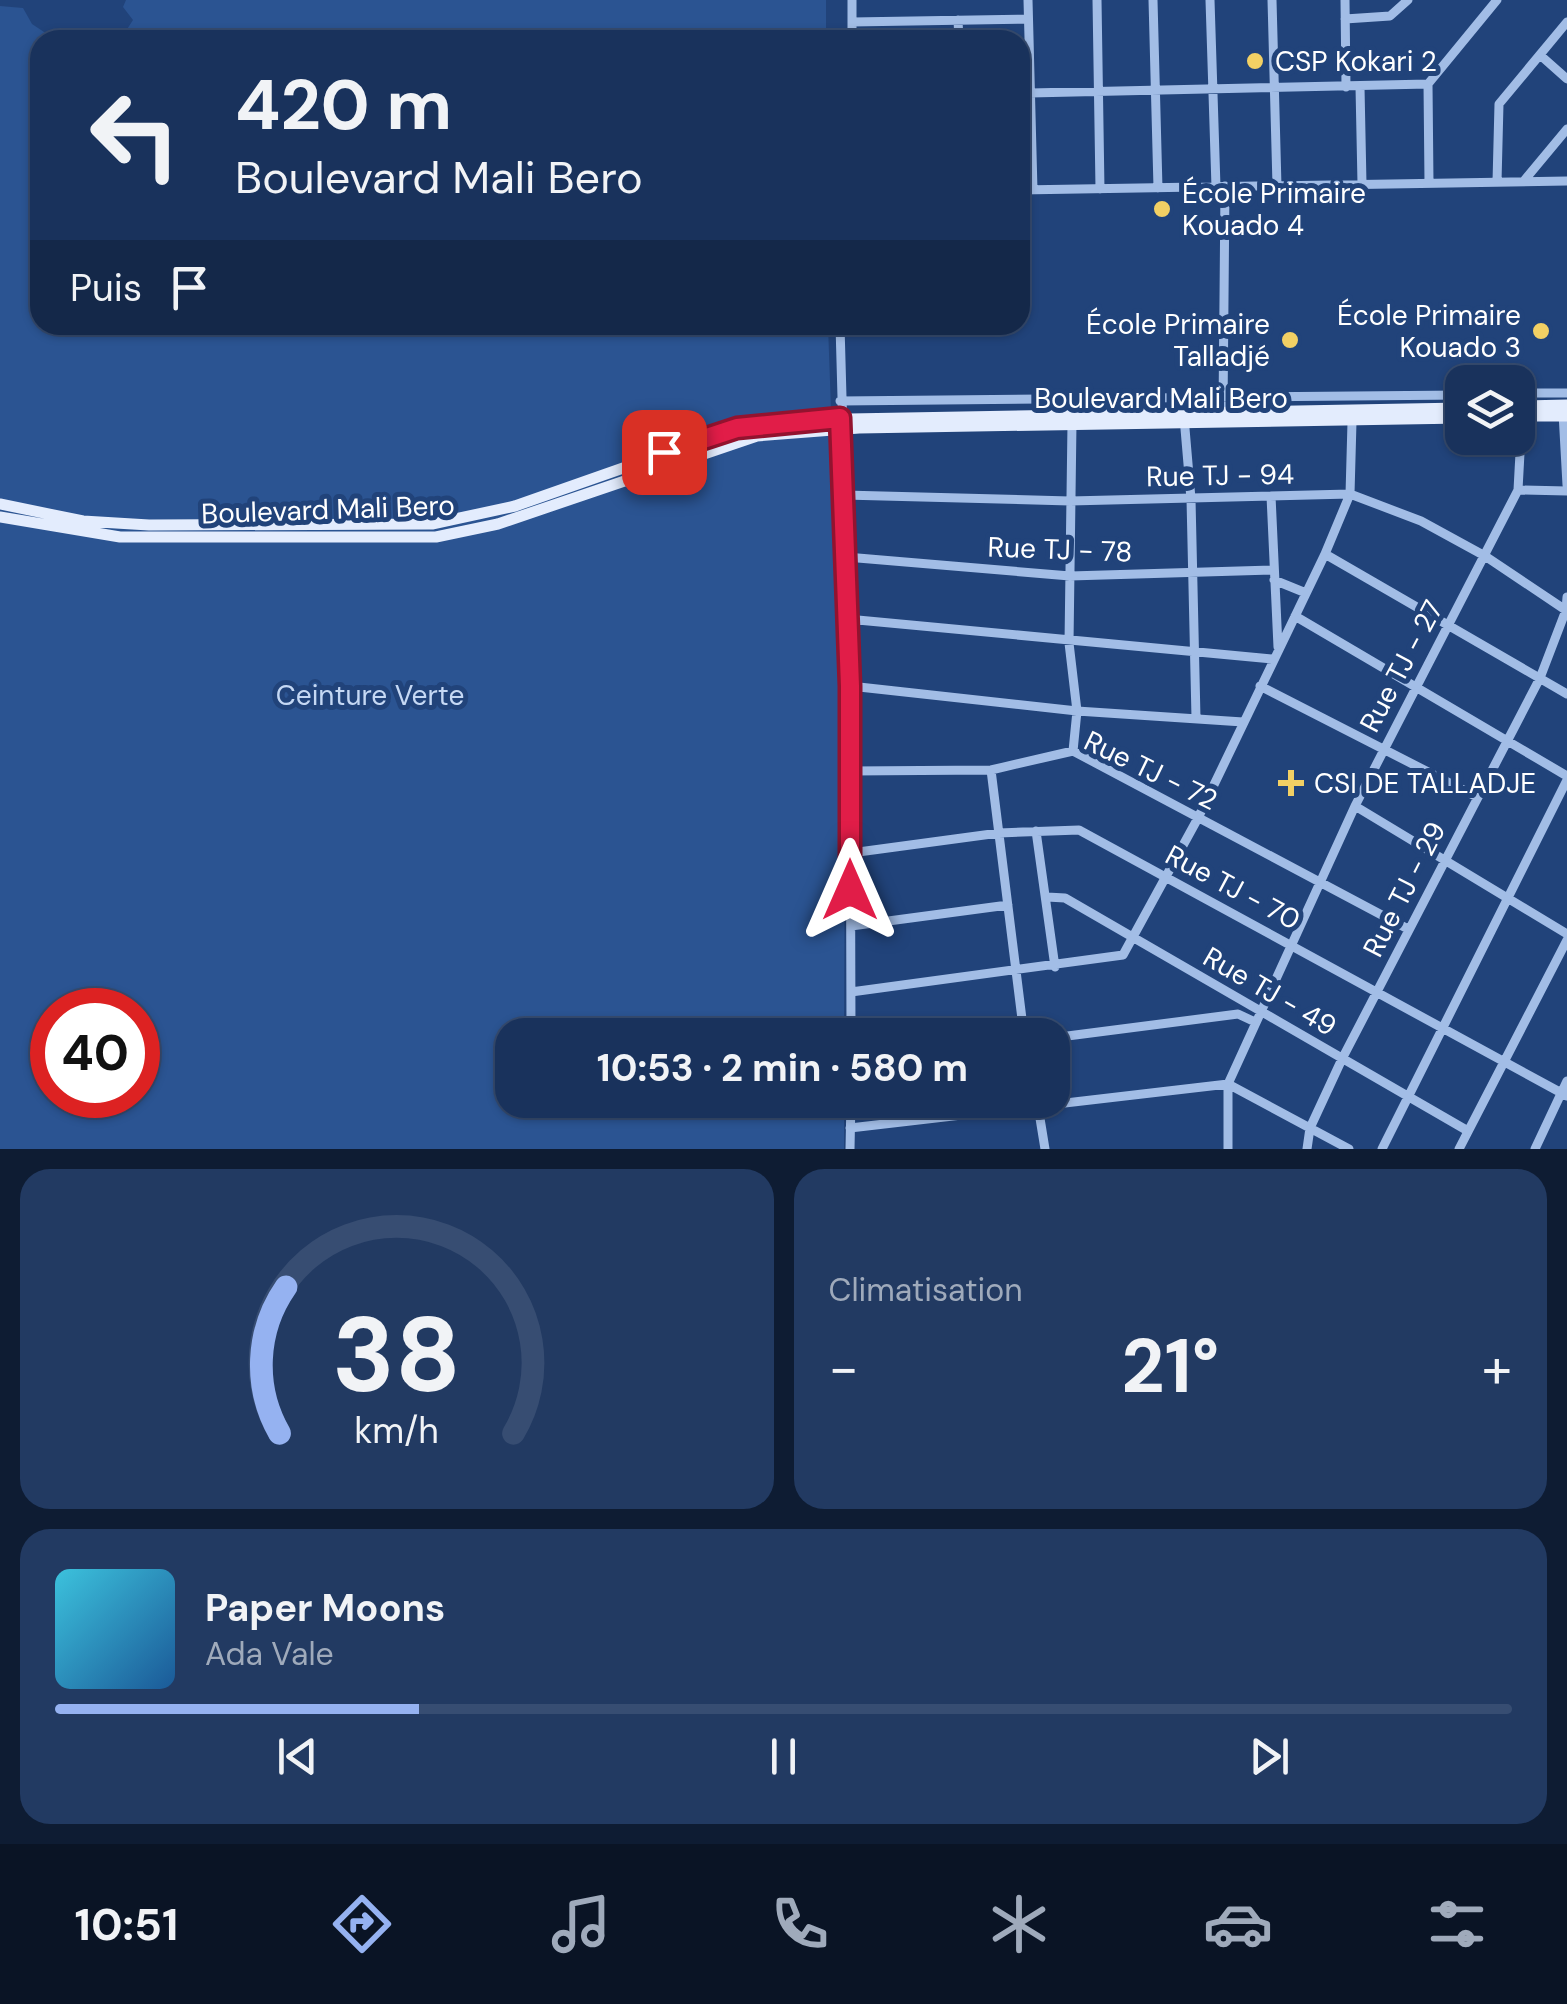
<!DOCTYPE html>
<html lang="fr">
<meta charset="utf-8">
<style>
body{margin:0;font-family:"DM Sans",sans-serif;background:#223a62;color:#f1f3f6;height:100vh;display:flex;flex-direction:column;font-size:38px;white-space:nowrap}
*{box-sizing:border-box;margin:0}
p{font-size:32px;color:#9faabb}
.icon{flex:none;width:55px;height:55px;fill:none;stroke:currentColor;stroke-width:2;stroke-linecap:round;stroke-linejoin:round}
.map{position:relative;height:1149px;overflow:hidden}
.details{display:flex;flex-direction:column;gap:20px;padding:20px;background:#0e1c33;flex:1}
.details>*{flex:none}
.guide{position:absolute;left:30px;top:30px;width:1000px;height:305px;border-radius:30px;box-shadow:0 2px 8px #0004,0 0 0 2px #374d72;background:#19325c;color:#f1f3f6;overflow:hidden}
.buttons{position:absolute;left:1445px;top:365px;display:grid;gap:20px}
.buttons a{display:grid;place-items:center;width:90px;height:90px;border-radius:20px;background:#19325c;box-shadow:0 2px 8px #0004,0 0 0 2px #374d72;font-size:50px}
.speed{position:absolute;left:30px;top:988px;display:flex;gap:20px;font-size:50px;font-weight:700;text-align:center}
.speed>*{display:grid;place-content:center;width:130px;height:130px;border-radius:50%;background:#19325c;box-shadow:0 2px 8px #0004,0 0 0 2px #374d72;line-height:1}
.speed .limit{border:15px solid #d22;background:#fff;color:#111}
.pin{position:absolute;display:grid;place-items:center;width:85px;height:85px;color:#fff;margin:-42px;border-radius:20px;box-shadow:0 5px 15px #0006}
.me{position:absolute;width:110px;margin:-55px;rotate:0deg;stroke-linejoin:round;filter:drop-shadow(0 0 8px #0008)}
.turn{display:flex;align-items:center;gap:35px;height:210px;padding:0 40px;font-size:45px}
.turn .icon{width:130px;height:130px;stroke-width:2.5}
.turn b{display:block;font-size:70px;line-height:85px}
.then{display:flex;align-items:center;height:95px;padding:0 40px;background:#0003;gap:20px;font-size:38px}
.big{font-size:75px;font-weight:700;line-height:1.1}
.details .widget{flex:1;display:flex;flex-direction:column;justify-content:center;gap:15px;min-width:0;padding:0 35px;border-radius:30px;background:#223a62}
.details .dial{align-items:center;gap:0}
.dial svg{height:260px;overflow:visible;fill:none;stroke:#374d72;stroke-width:7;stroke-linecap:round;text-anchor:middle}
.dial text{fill:#f1f3f6;stroke:none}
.song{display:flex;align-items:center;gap:30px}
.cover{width:120px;height:120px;border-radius:15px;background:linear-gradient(135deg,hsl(190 70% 55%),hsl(210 70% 35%))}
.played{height:10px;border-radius:5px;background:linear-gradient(90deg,#95b2f1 25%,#374d72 25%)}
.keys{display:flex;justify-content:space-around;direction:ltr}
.heat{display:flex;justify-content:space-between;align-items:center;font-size:55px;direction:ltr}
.details .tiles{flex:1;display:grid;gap:20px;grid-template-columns:1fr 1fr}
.widget:last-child{grid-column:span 2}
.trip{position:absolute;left:495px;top:1018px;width:575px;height:100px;border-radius:30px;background:#19325c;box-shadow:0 2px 8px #0004,0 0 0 2px #374d72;font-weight:700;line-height:100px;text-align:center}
.tabs{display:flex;height:160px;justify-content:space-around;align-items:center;background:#0a1425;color:#9faabb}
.tabs .icon{width:70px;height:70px}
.tabs .selected{color:#95b2f1}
.tabs b{font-size:45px;color:#f1f3f6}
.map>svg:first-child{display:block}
.green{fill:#2b5492;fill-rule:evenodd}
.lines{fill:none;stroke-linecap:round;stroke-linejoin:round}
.minor{stroke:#a2bde6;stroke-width:9}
.major{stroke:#e3ecfd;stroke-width:11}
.route-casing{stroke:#92132f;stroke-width:25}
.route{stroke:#e11d48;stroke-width:18}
.poi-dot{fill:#f2d064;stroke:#21437a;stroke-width:4}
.labels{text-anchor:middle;stroke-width:10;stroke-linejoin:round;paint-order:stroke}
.poi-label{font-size:28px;fill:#fff;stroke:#21437a;text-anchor:start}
.street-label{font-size:28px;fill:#fff;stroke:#21437a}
.park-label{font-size:28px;fill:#c5d8f4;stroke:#21437a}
</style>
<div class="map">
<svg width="1567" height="1149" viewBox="0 0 1567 1149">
<rect width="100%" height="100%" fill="#21437a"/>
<!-- green -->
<path class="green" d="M126,0H826V40H120L133,20L123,7Z
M0,6L23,8L32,24L56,40H40V325H828L845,806L844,1035H512V1100H844V1149H0ZM52,1010H138V1095H52Z"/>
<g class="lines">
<!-- minor -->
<path class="minor" d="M1028,0L1033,190
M1097,0L1100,189
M1153,0L1158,188
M1210,0L1216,187
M1272,0L1277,186
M1345,0L1346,87
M1345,19L1390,16L1408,0
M958,20L959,40
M852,22L1028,19
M852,40V0
M1540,55L1567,79
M1360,87L1362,184
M1030,93L1428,84
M1497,182L1499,104L1567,22
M1523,182L1567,129
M1429,183L1428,84L1497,0
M1020,190L1567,181
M840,325L850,686L851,1035
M1518,393H1567
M840,401L1462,395
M1223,411L1225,186
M1563,413L1567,485
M1184,417L1191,499L1196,718
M1072,423L1069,643L1077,711L1073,751
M1518,490L1567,491
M844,495L1070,501L1350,494L1421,521L1485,556L1567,611
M1271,496L1278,647
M1325,554L1567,694
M846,557L1070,576L1274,570
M1274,580L1306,593
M1295,616L1567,776
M847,619L1273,659
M850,686L1077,711L1243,722
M1260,686L1477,797
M991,770L1024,1035
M851,771L991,770L1073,751L1408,929
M1355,806L1567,934
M1036,831L1055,967
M851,853L999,833L1079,830L1567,1096
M1047,897L1065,898L1468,1131
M851,926L1008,905
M851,992L1123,955L1198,818L1325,554L1350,494L1352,422
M1052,1038L1238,1014L1253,1021
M1228,1084L1349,1149
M1037,1100L1045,1149
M850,1128L1228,1084
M850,1149L851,1100
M1228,1149V1084L1355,806L1518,490L1522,416
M1307,1149L1310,1128L1342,1059L1540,678L1566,610L1567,597
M1382,1149L1567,780
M1459,1149L1567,940
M1535,1149L1567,1081"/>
<!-- major -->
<path class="major" d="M1518,406L1567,405
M1518,416H1567
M0,504L83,521L149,525L432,524L515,506L737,428L793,420L1462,408
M0,517L120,537H436L498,524L757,436L859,428L1462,418"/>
</g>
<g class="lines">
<!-- route casing -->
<g class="route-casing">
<path id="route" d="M664,452L737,428L840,418L850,686V890"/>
</g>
<!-- route -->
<use href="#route" class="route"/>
</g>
<!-- markers -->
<g class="poi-dot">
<circle cx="1255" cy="61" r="10"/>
<circle cx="1162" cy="209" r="10"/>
<circle cx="1541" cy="331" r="10"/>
<circle cx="1290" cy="340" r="10"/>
<path d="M1286 768h10v10h10v10h-10v10h-10v-10h-10v-10h10z"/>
</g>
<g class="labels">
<!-- poi labels -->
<g class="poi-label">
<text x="1275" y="71">CSP Kokari 2</text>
<text x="1182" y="203">École Primaire<tspan x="1182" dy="32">Kouado 4</tspan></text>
<text x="1521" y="325" text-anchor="end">École Primaire<tspan x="1521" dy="32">Kouado 3</tspan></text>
<text x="1270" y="334" text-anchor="end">École Primaire<tspan x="1270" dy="32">Talladjé</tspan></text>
<text x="1314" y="793">CSI DE TALLADJE</text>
</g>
<!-- street labels -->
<g class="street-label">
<text x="1161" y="408">Boulevard Mali Bero</text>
<text transform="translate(1220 475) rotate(-1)" y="10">Rue TJ - 94</text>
<text transform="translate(328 509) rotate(-2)" y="10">Boulevard Mali Bero</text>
<text transform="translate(1060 549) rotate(2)" y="10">Rue TJ - 78</text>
<text transform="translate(1401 666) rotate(-62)" y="10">Rue TJ - 27</text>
<text transform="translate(1151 770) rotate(26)" y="10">Rue TJ - 72</text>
<text transform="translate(1233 887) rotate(28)" y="10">Rue TJ - 70</text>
<text transform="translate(1404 889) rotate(-63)" y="10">Rue TJ - 29</text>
<text transform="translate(1270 991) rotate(30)" y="10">Rue TJ - 49</text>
</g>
<!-- park labels -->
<g class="park-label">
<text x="370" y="705">Ceinture Verte</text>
</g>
</g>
</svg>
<div class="buttons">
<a><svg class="icon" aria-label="layers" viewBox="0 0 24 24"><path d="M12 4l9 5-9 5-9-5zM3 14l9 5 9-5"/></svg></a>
</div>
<div class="speed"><div class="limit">40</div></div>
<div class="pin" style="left:664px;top:452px;background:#d93025"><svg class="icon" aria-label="arrive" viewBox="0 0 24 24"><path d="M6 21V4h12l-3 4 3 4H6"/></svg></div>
<svg class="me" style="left:850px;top:890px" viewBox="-20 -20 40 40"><path d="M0-17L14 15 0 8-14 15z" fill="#e11d48" stroke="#fff" stroke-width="4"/></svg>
<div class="trip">10:53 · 2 min · 580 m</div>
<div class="guide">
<div class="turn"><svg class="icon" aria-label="left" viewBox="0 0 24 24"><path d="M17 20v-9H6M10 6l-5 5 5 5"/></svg><div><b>420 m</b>Boulevard Mali Bero</div></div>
<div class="then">Puis<svg class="icon" aria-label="arrive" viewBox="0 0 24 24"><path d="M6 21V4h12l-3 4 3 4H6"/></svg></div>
</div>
</div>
<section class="details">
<div class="tiles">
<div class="widget dial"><svg viewBox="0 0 100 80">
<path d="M14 69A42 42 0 1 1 86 69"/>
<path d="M14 69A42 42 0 0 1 16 24" stroke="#95b2f1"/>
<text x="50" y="56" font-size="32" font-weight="700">38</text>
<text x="50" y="72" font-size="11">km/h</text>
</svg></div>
<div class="widget"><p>Climatisation</p>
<div class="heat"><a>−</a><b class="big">21°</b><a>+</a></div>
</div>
<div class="widget">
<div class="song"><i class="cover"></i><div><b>Paper Moons</b><p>Ada Vale</p></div></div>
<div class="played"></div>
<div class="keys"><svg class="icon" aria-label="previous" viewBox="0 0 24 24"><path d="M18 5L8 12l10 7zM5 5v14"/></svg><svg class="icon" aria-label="pause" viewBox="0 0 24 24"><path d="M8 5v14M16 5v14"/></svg><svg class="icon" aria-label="next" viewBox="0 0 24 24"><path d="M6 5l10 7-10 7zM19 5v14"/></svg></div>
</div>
</div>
</section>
<nav class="tabs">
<b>10:51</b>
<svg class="icon selected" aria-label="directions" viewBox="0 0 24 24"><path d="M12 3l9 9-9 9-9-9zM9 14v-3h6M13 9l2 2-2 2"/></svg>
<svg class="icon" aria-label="music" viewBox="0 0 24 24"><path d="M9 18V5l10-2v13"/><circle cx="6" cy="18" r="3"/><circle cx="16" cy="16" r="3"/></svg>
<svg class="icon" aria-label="phone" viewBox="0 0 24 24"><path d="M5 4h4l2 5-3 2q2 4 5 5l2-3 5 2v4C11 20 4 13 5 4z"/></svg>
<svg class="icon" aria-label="climate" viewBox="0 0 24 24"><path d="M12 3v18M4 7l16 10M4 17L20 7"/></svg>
<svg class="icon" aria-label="car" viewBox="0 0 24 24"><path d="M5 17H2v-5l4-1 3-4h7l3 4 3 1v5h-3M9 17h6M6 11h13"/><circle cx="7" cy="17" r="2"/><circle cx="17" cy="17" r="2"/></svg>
<svg class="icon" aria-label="filters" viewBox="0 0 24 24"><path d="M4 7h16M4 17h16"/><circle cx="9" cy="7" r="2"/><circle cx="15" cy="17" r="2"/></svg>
</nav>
